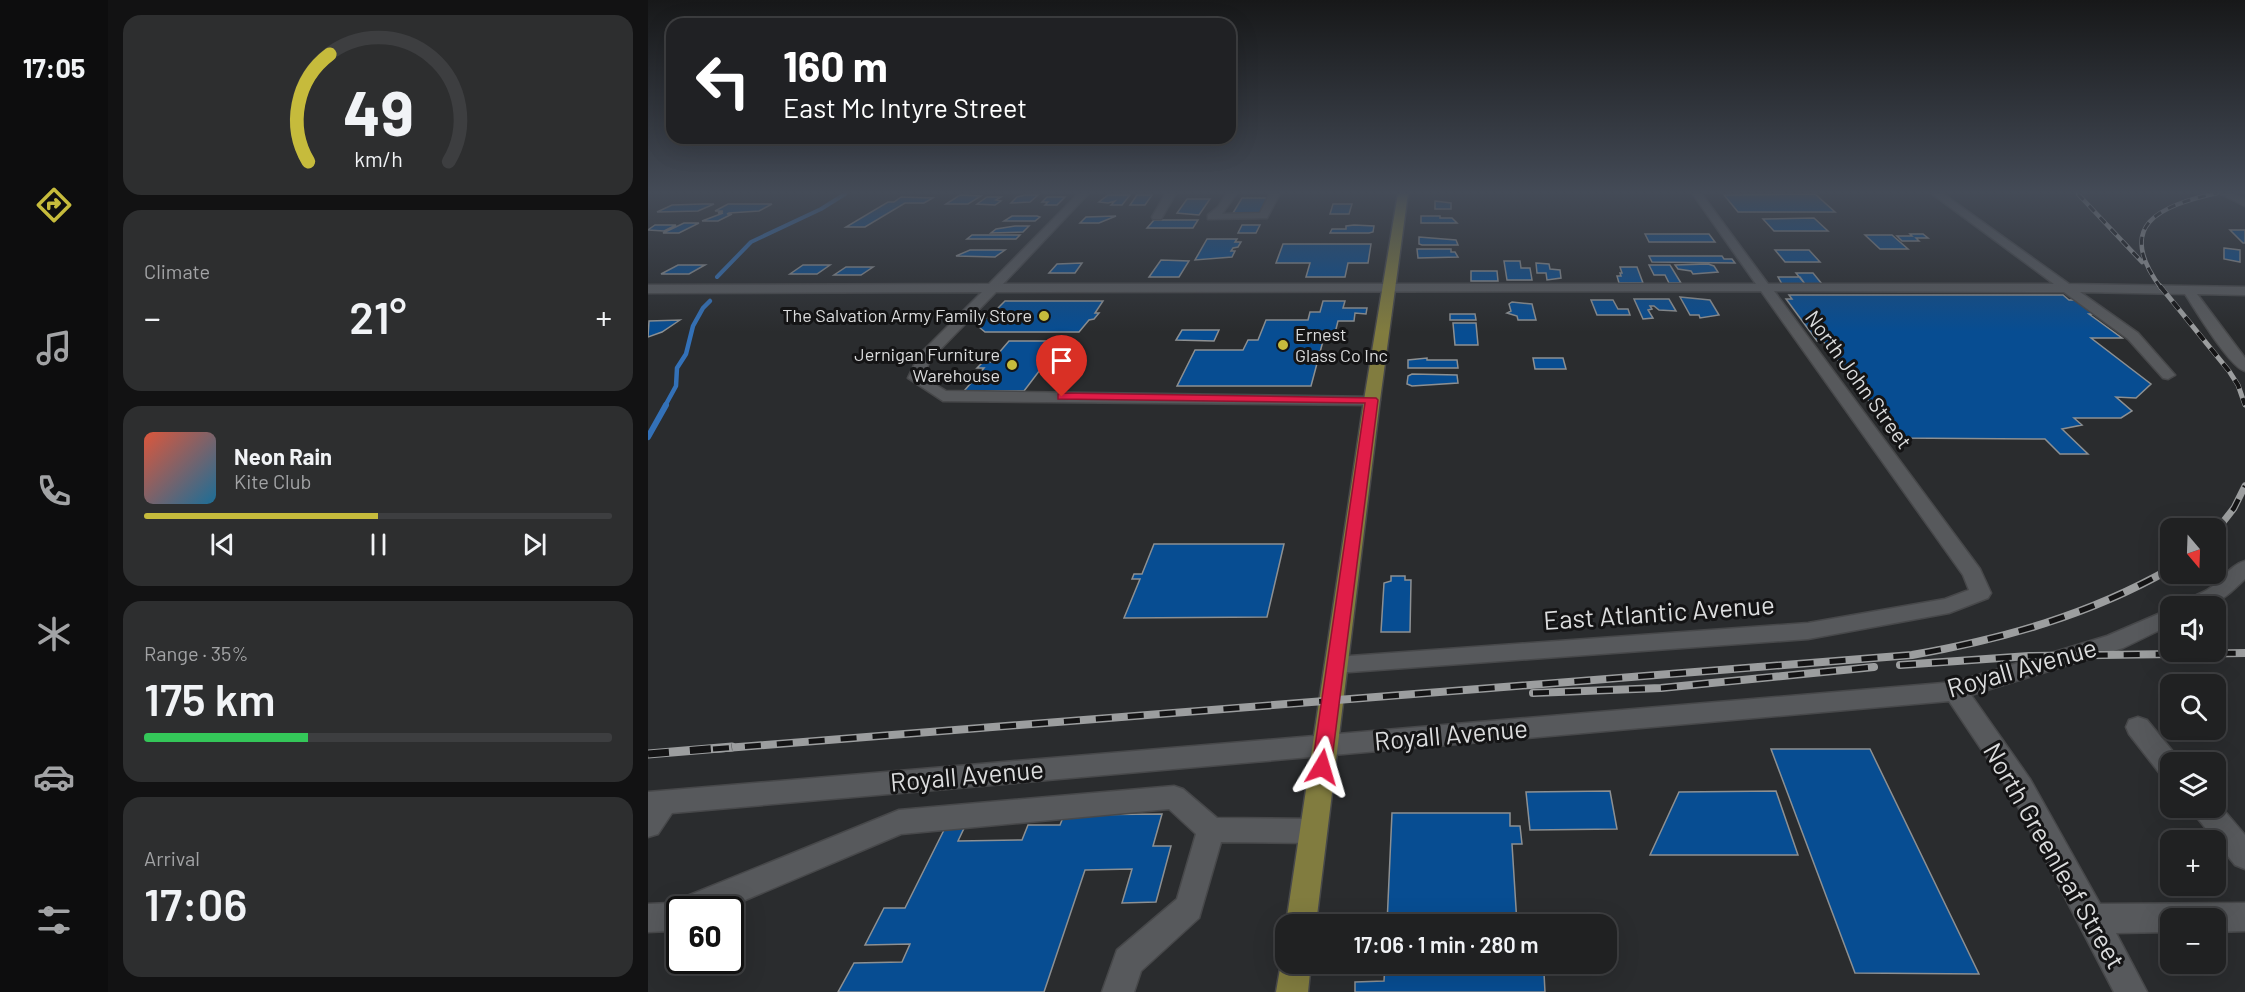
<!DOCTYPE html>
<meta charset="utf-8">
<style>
body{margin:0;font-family:Barlow,sans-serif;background:#2d2e2f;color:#f1f3f6;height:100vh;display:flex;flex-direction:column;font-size:22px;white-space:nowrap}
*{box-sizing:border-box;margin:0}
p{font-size:20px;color:#a2a3a5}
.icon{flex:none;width:33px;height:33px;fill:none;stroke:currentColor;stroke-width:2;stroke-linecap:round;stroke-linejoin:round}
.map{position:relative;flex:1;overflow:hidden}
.drawer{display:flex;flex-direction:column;gap:15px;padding:15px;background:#121213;width:540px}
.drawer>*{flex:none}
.guide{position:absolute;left:18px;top:18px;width:570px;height:126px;border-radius:18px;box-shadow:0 6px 24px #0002,0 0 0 2px #3d3e40;background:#202124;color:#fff;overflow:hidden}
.needle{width:39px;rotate:161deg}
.fabs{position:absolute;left:1512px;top:518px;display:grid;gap:12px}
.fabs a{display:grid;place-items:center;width:66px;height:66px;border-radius:12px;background:#202122;box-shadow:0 6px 24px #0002,0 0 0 2px #3d3e40;font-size:30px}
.speed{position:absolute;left:18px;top:896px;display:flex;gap:12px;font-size:30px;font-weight:700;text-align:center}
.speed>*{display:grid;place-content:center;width:78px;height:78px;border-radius:50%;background:#202122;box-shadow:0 6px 24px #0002,0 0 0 2px #3d3e40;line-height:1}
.speed .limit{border:3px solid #111;border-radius:9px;background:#fff;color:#111}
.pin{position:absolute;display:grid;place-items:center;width:51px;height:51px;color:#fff;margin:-62px -26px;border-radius:50% 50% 50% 0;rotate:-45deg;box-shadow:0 0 6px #0007}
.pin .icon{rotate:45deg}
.me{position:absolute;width:66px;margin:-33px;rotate:7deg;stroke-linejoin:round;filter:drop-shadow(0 0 4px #0008)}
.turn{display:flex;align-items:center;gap:21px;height:126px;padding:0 18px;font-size:27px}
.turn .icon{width:78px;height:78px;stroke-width:2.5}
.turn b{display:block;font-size:42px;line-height:51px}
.big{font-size:45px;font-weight:600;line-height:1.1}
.drawer .card{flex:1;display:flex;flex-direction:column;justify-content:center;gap:9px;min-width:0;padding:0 21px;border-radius:18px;background:#2d2e2f}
.drawer .dial{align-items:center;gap:0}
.dial svg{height:156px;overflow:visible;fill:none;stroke:#3d3e40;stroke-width:7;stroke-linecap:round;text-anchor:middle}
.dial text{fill:#f1f3f6;stroke:none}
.song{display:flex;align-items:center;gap:18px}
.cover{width:72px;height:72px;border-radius:9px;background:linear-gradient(135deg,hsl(10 70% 55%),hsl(200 70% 35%))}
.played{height:6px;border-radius:3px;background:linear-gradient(90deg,#c6bb3c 50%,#3d3e40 50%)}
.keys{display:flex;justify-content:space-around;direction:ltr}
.heat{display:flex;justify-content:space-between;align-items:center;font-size:33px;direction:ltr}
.charge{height:9px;border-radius:4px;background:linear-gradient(90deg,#34c759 35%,#3d3e40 0)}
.trip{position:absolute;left:627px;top:914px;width:342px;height:60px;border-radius:18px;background:#202122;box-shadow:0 6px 24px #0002,0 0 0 2px #3d3e40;font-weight:600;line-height:60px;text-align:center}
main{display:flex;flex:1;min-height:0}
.dock{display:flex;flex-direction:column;width:108px;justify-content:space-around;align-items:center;background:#0d0d0e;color:#a2a3a5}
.dock .icon{width:42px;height:42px}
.dock .on{color:#c6bb3c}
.dock b{font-size:27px;color:#f1f3f6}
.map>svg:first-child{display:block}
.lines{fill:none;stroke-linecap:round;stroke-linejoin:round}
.stream-far2{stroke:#3371b8;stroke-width:4}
.stream-far1{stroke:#3371b8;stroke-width:4.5}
.stream{stroke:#3371b8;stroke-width:6}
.building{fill:#074d92;stroke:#8d9092;stroke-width:1.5}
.minor-casing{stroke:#47484a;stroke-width:3}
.major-casing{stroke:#47484a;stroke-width:3}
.minor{fill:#57595c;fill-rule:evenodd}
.major{fill:#817c3f;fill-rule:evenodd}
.rail-far4-casing{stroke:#9c9e9f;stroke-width:4.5}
.rail-far3-casing{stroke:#9c9e9f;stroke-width:5}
.rail-far2-casing{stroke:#9c9e9f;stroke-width:7}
.rail-far1-casing{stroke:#9c9e9f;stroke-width:8}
.rail-casing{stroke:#9c9e9f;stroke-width:9}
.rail-far4{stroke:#141415;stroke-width:3;stroke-dasharray:8;stroke-linecap:butt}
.rail-far3{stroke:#141415;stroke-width:4;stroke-dasharray:10;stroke-linecap:butt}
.rail-far2{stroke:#141415;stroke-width:4.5;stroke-dasharray:13;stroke-linecap:butt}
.rail-far1{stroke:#141415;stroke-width:5;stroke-dasharray:16;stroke-linecap:butt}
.rail{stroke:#141415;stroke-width:7;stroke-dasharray:21;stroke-linecap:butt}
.route{fill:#e11d48;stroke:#92132f;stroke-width:1.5}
.poi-dot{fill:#c6bb3c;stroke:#141415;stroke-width:2}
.labels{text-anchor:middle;stroke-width:6;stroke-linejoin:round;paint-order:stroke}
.far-poi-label{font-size:18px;fill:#dbdcdd;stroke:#141415;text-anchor:end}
.street-label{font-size:21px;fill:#dbdcdd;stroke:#141415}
.near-street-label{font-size:26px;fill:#dbdcdd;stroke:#141415}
</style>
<main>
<nav class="dock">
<b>17:05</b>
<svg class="icon on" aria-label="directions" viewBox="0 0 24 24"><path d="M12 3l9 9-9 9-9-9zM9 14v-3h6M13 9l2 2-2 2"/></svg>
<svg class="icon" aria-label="music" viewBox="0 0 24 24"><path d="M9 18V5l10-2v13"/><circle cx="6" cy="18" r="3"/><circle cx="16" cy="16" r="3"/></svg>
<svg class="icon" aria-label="phone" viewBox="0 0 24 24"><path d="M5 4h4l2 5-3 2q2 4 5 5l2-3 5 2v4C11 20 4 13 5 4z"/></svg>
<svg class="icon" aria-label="climate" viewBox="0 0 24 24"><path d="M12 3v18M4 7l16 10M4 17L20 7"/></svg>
<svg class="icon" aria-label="car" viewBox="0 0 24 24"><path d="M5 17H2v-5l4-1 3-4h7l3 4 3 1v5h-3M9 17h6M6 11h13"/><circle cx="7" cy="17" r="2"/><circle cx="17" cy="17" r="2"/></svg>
<svg class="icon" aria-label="filters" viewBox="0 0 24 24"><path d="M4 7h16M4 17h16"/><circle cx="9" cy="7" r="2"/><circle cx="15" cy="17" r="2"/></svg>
</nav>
<section class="drawer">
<div class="card dial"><svg viewBox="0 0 100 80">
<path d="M14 69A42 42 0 1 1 86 69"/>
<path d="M14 69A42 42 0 0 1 25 14" stroke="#c6bb3c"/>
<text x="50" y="56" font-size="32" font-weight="700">49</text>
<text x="50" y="72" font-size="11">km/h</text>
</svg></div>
<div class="card"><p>Climate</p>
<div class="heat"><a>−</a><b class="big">21°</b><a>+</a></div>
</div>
<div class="card">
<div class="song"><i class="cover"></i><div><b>Neon Rain</b><p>Kite Club</p></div></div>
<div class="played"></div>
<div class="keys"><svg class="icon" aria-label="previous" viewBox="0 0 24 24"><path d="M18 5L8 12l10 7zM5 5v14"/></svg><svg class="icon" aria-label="pause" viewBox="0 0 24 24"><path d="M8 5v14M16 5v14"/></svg><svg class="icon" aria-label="next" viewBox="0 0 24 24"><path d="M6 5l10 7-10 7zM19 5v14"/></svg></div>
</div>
<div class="card"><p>Range · 35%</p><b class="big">175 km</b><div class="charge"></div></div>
<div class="card"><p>Arrival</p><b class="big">17:06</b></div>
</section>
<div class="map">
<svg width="1597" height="992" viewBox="0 0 1597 992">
<rect width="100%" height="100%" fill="#2a2c2e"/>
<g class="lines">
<!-- stream-far2 -->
<path class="stream-far2" d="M69,277L103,242L173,209L197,194"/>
<!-- stream-far1 -->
<path class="stream-far1" d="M17,406L28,386L29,368L38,354L45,326L55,308L62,301"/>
<!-- stream -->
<path class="stream" d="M0,437L18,405"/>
</g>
<!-- building -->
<path class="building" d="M1167,194L1187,212H1090L1076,195Z
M312,195L333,196L320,204H298Z
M377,195H390L382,202L363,203L369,197Z
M460,195H482L474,205H463L467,201L460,203L451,202Z
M489,195H504L497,205H482Z
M253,197L285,198L276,203H257L217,227H198L240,202H246Z
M339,197H353L348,200L353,201L347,205L329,204Z
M399,197H417L409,205H397L400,202H394Z
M594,198H621L613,213H585Z
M539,199H562L551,215L529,213Z
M787,201L803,203V209H787Z
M54,204H66L50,211L9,212L24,205Z
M80,204H124L111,211L81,213L79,214H84L70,221H54L75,213H70L75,211H67Z
M685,204H704L701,214H682Z
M364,216H389L392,217L387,221H356Z
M468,216L451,223H432L438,217Z
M773,216H792V218H804L809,223H773Z
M1166,218L1180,231H1126L1115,219Z
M506,220H550L545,228H499Z
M36,223H51L31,233H15Z
M7,225H28L16,231L0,230Z
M594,225H612L608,233H590Z
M706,225L726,226L725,232L721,233H682L684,229H698V226Z
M367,226H381L375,232L343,233L348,229Z
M1582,230H1597V243H1595Z
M997,234H1061L1067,242H1001Z
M1262,234H1275L1280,238H1268L1271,241H1254L1249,236H1264Z
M324,235H372L368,239H319Z
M1217,235H1244L1260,249H1232Z
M771,237L808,240L810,245H774L771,244Z
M559,239H589L587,242H593L590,247L585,248L583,251H587L584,257L547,260Z
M635,244H723L720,263H700L697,277H658L662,263H628Z
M1576,248L1592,250V262L1576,259Z
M769,249H803V252H807L810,257L770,258Z
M322,250H357L347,257L308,256Z
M1127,250H1161L1172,262H1137Z
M1001,256H1074L1076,259H1084L1087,263L1004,262Z
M513,260L541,261L531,277H501Z
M856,261H872L873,268H882L884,280H859Z
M434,263L427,273H401L409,264Z
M888,263L901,264L902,269L912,270L913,278L899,280L898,273H889Z
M1060,264L1066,266L1070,272L1045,274L1043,271L1030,269L1027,265Z
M30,265H57L41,274H13Z
M155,265H182L169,274H142Z
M1001,265H1022L1033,283H1021L1017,275H1006Z
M198,267H225L213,275H186Z
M972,267H989L995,283H971L969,276H973L972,273H974Z
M823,271H849L850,281H823Z
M1148,273H1165L1174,284H1157Z
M1130,277H1152L1157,284H1134Z
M1141,295H1415L1421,300H1429L1448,314H1441L1474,338H1443L1503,384L1488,398L1468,397L1484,411L1473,418H1426L1434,425L1414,429L1440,454H1412L1397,439L1249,438L1175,341H1169L1138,299H1144Z
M1032,297L1062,300L1071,315L1052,318L1051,315H1042Z
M986,299H1021L1028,311L1011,310L1006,306H1002L1004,309L1000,310L1005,318L995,319Z
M943,300H965L970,309H980L982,315H949Z
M357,301H455L447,313H451L446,319L441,320L431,332H337L331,327L334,324L326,323L331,318H340Z
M675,301H697L695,308H719L718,314L707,313L706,321H690L685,341H675L663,386H529L547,350H595L600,340H610L618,320H660L662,312H672Z
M864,302L884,304L888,320H870L869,316L859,313L863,311L861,304Z
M802,314H827L828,320H802Z
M32,320L14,332L0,337L1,321Z
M805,323H828L830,345H807Z
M534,330H571L566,341L528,340Z
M361,341H414L376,391H316L336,368H329L335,362H343Z
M779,358V360H809L810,368H760V360Z
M885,358H915L918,369H887Z
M764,374L809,375L810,383L764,386L759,384L760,376Z
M506,544H636L619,617L476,618L492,579H484L486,574H494Z
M743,576H757V580H763L762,632H733L736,583L743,581Z
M1123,749H1222L1331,974L1207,973Z
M962,791L969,829L882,830L878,792Z
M1128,791L1150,855H1002L1031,792Z
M744,813H862V826H872L874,844H864L869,924H739Z
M514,814L505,846H523L508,902L474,903L484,869L437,870L396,992H190L206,963L254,962L262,944L217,945L236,908H257L300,822H319L310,841L374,840L380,825H412L416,815Z
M737,963H872L873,973H896L897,992H707V982L736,981Z"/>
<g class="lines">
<!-- minor casing -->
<g class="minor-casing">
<path id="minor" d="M431,193H441L355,284H1108L1044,193H1053L1120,284H1406L1283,193H1294L1421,284L1597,287V295L1549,294L1597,358V371C1582,368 1547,309 1537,294L1432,292L1490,333L1527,375L1520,379L1515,378L1480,339L1416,292L1126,291L1332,569L1343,593L1340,598L1301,613L1160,639L688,673L680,671L677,665L680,659L688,657L1160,623L1297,599L1321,590L1315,575L1113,291L348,292L282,360L275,377L298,391L729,397L732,400L729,403L724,405L295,401L260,378L271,355L334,292L0,293V285L341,284Z
M518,193H528L513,219H505L504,217Z
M579,193H589L574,214L612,213L622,193H632L619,218L560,219V215L570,207Z
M1571,193H1584L1597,199V206Z
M1597,561V579C1572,603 1568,606 1533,606C1540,596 1553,595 1562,588C1575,580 1582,565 1597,561Z
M1522,609V625L1475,648L1323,695L1382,779L1452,904L1597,903V931L1568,932V918H1522V932L1468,933L1499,992H1466L1364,795L1301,701L24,813L10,834L0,837V792L1307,682L1459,636Z
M1490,717L1499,720L1531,759L1532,762H1522V777L1513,775L1481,734L1478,727L1481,720Z
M526,786L535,789L569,818L665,819L675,822L679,831L675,840L665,843L573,842L551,918L493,971L486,992H454L469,950L529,899L548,834L521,809L253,834L76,909H32V928L23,931L0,932V904L22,903L251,810Z
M1568,801L1597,835V869L1587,865L1547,815L1543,807H1568Z"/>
</g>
<!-- major casing -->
<g class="major-casing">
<path id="major" d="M750,193H760L732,400L668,924H638L716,400Z
M638,952V963H663L660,992H628L633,963Z"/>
</g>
<!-- minor -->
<use href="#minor" class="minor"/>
<!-- major -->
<use href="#major" class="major"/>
<!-- rail-far4 casing -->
<g class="rail-far4-casing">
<path id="rail-far4" d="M1430,194L1494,262
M1513,288C1466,225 1511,206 1569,193"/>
</g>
<!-- rail-far3 casing -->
<g class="rail-far3-casing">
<path id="rail-far3" d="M1512,286L1581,371L1590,385L1597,405"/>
</g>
<!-- rail-far2 casing -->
<g class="rail-far2-casing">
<path id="rail-far2" d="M1568,531L1586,508L1597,486"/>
</g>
<!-- rail-far1 casing -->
<g class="rail-far1-casing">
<path id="rail-far1" d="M1252,665L1381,656L1597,653
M885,693L1013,688L1226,667
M65,749L1264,655C1355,639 1441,615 1522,569"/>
</g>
<!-- rail casing -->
<g class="rail-casing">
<path id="rail" d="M0,754L84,747"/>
</g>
<!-- rail-far4 -->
<use href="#rail-far4" class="rail-far4"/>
<!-- rail-far3 -->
<use href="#rail-far3" class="rail-far3"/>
<!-- rail-far2 -->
<use href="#rail-far2" class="rail-far2"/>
<!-- rail-far1 -->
<use href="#rail-far1" class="rail-far1"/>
<!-- rail -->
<use href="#rail" class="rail"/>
</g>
<!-- sky -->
<linearGradient id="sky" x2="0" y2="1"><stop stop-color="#171819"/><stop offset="0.58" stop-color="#444b57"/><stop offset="1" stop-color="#444b57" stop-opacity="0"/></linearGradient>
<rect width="1597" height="332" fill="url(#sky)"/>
<!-- route -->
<path class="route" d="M414,393L728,398L730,400L683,767L681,773L674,775L667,773L664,767L717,403L410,399V394Z"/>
<!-- markers -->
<g class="poi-dot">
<circle cx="396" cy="316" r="6"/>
<circle cx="635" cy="345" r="6"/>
<circle cx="364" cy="365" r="6"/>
</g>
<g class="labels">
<!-- far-poi labels -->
<g class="far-poi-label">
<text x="384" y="322">The Salvation Army Family Store</text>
<text x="647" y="341" text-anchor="start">Ernest<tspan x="647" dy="21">Glass Co Inc</tspan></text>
<text x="352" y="361">Jernigan Furniture<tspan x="352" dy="21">Warehouse</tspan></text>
</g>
<!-- street labels -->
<g class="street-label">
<text transform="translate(1210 380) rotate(54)" y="7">North John Street</text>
</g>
<!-- near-street labels -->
<g class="near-street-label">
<text transform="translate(1011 613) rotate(-4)" y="9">East Atlantic Avenue</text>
<text transform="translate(1374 668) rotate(-16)" y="9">Royall Avenue</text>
<text transform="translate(803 735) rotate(-5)" y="9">Royall Avenue</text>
<text transform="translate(319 776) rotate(-5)" y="9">Royall Avenue</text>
<text transform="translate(1406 856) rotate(60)" y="9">North Greenleaf Street</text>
</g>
</g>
</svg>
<div class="fabs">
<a><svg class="needle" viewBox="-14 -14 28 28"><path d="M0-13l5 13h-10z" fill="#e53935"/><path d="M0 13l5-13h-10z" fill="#a2a3a5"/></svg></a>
<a><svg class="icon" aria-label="sound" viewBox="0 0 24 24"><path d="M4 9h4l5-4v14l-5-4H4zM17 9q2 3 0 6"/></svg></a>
<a><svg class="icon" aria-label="search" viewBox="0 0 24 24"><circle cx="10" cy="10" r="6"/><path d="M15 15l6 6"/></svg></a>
<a><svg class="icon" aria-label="layers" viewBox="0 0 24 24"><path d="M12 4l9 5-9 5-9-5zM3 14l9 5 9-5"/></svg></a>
<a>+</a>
<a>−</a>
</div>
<div class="speed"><div class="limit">60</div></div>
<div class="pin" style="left:414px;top:397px;background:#d93025"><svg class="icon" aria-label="arrive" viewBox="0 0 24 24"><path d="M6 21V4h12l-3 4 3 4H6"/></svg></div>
<svg class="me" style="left:674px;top:767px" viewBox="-20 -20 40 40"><path d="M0-17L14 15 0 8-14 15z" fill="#e11d48" stroke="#fff" stroke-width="4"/></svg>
<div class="trip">17:06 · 1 min · 280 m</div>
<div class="guide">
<div class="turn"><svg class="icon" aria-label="left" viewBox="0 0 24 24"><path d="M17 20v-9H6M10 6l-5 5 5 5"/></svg><div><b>160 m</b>East Mc Intyre Street</div></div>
</div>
</div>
</main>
